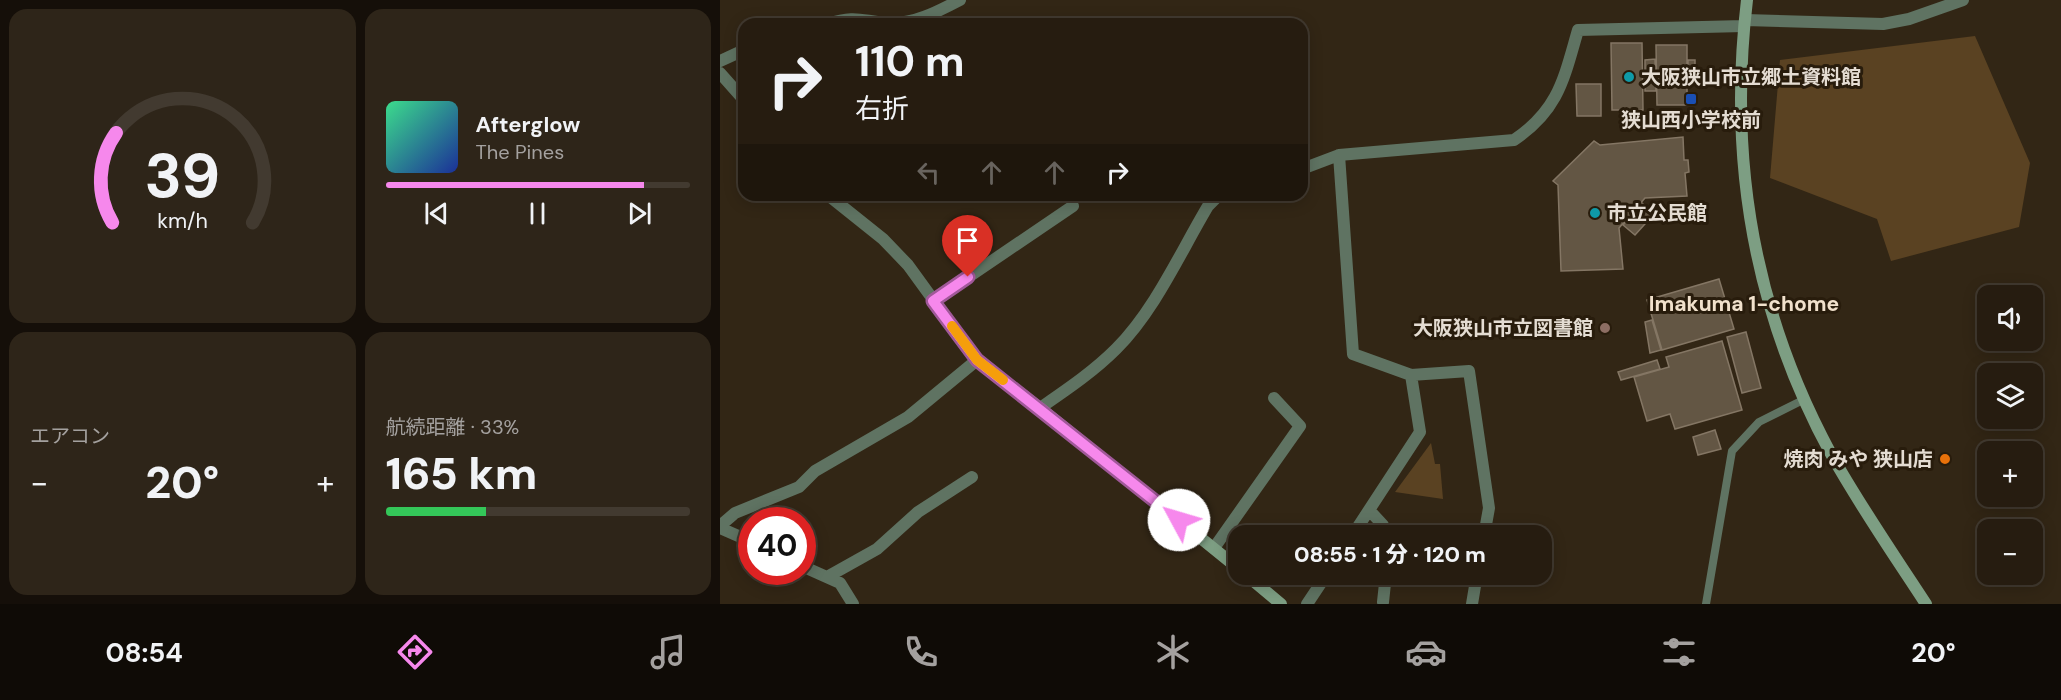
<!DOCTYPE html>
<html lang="ja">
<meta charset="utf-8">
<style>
body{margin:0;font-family:"DM Sans","Noto Sans JP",sans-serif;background:#2e2519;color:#f1f3f6;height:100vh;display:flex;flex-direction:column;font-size:22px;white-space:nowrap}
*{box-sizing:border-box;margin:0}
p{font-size:20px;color:#a4a19f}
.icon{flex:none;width:33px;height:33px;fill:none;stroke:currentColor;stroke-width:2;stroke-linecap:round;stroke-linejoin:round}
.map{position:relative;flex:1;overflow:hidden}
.drawer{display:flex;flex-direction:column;gap:9px;padding:9px;background:#150f09;width:720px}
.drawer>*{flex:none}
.hud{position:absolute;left:18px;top:18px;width:570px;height:183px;border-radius:18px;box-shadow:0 3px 15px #0003,0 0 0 2px #423a30;background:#261c10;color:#f1f3f6;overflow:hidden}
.tools{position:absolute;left:1257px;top:285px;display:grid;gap:12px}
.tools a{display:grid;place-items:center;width:66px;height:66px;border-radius:12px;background:#261c10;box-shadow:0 3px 15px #0003,0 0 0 2px #423a30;font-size:30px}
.speed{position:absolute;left:18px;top:507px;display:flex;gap:12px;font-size:30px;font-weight:700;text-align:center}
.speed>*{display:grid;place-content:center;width:78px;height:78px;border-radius:50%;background:#261c10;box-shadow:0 3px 15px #0003,0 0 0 2px #423a30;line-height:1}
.speed .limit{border:9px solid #d22;background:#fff;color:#111}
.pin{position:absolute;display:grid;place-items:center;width:51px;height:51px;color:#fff;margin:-62px -26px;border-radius:50% 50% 50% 0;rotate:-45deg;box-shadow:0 0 6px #0007}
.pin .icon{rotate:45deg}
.me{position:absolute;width:66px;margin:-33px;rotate:309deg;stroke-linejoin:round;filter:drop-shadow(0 0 4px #0008)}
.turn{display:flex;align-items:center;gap:21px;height:126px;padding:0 18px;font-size:27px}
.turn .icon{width:78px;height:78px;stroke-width:2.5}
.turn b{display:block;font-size:42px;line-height:51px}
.lanes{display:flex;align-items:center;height:57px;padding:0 18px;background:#0003;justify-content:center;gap:30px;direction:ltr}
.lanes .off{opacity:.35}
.big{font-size:45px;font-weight:800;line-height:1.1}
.drawer .card{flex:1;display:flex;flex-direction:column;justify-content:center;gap:9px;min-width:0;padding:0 21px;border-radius:18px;background:#2e2519}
.drawer .dial{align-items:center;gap:0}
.dial svg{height:156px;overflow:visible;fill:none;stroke:#423a30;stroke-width:7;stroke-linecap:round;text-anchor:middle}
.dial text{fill:#f1f3f6;stroke:none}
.song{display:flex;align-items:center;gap:18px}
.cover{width:72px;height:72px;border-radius:9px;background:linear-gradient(135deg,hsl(150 70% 55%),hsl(230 70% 35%))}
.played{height:6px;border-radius:3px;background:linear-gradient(90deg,#f688ec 85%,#423a30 85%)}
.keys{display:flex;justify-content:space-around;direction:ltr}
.heat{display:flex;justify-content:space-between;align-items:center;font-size:33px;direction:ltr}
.charge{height:9px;border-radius:4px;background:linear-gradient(90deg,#34c759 33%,#423a30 0)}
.drawer .tiles{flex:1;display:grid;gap:9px;grid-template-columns:repeat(2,1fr)}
.trip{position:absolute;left:508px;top:525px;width:324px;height:60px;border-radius:18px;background:#261c10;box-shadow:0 3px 15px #0003,0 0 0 2px #423a30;font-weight:800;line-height:60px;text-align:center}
.tab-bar{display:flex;height:96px;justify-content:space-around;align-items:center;background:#0f0b06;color:#a4a19f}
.tab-bar .icon{width:42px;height:42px}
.tab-bar .on{color:#f688ec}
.tab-bar b{font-size:27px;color:#f1f3f6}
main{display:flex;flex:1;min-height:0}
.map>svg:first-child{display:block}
.green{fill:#5a4222}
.building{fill:#635644;stroke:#847664;stroke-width:1.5}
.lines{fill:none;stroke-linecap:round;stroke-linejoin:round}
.lane{stroke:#5f7362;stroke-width:8}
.street{stroke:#5f7362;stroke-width:12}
.secondary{stroke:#7d9e83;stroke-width:12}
.route-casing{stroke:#a05899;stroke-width:15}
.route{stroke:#f688ec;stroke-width:10}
.slow{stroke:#f59e0b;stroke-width:10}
.culture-dot{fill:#0f9aa8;stroke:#281c0c;stroke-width:2}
.transit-dot{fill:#1a4fb4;stroke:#281c0c;stroke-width:2}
.education-dot{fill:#8d6e63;stroke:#281c0c;stroke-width:2}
.food-dot{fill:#e8710a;stroke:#281c0c;stroke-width:2}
.labels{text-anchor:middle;stroke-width:6;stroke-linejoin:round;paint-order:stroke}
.poi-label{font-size:20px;font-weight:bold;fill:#e4dcd2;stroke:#281c0c;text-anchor:start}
.neighbourhood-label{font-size:21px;font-weight:bold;fill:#f1e1cc;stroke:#281c0c}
</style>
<main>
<section class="drawer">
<div class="tiles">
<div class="card dial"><svg viewBox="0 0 100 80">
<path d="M14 69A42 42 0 1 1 86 69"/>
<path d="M14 69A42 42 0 0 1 16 23" stroke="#f688ec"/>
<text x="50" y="56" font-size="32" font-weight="700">39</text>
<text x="50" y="72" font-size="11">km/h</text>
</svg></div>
<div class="card">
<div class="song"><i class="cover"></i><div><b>Afterglow</b><p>The Pines</p></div></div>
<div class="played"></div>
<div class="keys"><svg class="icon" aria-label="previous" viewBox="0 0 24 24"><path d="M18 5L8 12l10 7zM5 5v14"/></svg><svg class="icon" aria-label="pause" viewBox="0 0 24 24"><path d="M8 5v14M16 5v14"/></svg><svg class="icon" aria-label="next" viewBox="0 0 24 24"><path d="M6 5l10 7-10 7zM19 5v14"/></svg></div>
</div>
<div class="card"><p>エアコン</p>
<div class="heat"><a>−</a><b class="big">20°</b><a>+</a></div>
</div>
<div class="card"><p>航続距離 · 33%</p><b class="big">165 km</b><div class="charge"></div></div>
</div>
</section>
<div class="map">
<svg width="1341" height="604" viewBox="0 0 1341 604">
<rect width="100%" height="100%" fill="#322615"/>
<!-- green -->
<path class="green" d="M1255,36L1310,163L1299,227L1171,261L1157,219L1050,178L1060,60Z
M711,443L715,464H720L723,499L675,492Z"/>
<!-- building -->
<path class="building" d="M891,43H922L923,110H892Z
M936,45H967V105H937Z
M935,59L936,91H925V60Z
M968,60H975V71L968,72Z
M856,84H881V116H857Z
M963,137L964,160H968L969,172L965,173L967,196L925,198L899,228L903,269L841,271L838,185L833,181L874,141L880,145Z
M922,203L934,214L915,235L903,225Z
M999,279L1014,329L942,350L927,300Z
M932,320L941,350L930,353L925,322Z
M1026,332L1041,388L1022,393L1007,337Z
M1002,341L1022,410L955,429L950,414L927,421L914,377L949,367L946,357Z
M937,360L940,369L901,380L898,372Z
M995,430L1001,449L978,455L973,437Z"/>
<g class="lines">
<!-- lane -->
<path class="lane" d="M986,604L1012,451L1039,422L1085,399"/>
<!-- street -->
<path class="street" d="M1025,20L1163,24L1189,19L1243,0
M107,24C137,15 140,21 168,23C193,25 219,11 240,0
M0,61L24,50
M0,73L24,100
M619,155L633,354L691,375
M582,169L619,155L794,140C839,110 844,78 858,30L1024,26
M108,195L163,239L188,265L257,360L320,408C346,390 373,372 396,349C435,310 460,253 488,206L497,197L505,195
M213,301L353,206
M649,510L663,525L666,536
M0,526L15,513L79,487L95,471L188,417L257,360
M0,528L32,542
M632,536L700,432L691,375L749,371L769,508L764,536
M494,548L580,426L554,398
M82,566L120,583L133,604
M107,577L157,549L198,512L252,477
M663,602L666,574
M587,604L607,574
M752,604L757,574"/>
<!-- secondary -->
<path class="secondary" d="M1027,0C1008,159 1034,312 1111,454C1140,506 1174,555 1206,604
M320,408L519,569
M525,574L561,604"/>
</g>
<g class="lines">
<!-- route casing -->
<g class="route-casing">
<path id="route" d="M248,277L213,301L257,360L459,520"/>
</g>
<!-- route -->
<use href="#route" class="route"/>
<!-- slow -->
<path class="slow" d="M232,326L257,360L283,380"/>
</g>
<!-- markers -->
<g class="culture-dot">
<circle cx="909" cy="77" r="6"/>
<circle cx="875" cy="213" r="6"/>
</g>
<rect class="transit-dot" x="965" y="93" width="12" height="12" rx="3"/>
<circle class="education-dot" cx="885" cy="328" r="6"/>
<circle class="food-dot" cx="1225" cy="459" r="6"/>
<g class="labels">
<!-- poi labels -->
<g class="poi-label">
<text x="921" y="84">大阪狭山市立郷土資料館</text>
<text x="971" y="127" text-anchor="middle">狭山西小学校前</text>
<text x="887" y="220">市立公民館</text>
<text x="873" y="335" text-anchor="end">大阪狭山市立図書館</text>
<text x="1213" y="466" text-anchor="end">焼肉 みや 狭山店</text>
</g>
<!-- neighbourhood labels -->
<g class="neighbourhood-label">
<text x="1024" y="311">Imakuma 1-chome</text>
</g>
</g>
</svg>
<div class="tools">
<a><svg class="icon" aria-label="sound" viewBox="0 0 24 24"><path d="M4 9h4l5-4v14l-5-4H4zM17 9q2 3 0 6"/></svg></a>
<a><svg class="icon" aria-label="layers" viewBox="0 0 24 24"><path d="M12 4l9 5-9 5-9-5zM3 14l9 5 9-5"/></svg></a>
<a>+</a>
<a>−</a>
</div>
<div class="speed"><div class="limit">40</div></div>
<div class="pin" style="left:248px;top:277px;background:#d93025"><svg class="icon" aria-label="arrive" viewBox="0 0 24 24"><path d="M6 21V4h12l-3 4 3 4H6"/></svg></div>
<svg class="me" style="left:459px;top:520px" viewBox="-20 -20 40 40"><circle r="19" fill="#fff"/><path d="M0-13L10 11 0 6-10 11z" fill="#f688ec"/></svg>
<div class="trip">08:55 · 1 分 · 120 m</div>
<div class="hud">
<div class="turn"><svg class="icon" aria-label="right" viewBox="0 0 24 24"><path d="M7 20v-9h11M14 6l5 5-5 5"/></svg><div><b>110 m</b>右折</div></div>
<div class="lanes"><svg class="icon off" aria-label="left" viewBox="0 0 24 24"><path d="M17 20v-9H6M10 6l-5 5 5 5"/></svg><svg class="icon off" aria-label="ahead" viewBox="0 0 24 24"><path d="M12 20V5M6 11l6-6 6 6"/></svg><svg class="icon off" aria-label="ahead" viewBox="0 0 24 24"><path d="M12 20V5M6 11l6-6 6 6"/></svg><svg class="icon" aria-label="right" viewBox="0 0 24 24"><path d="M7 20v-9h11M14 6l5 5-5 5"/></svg></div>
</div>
</div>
</main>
<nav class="tab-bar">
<b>08:54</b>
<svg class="icon on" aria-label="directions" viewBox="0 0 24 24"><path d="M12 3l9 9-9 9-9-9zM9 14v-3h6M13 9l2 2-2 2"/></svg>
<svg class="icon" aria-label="music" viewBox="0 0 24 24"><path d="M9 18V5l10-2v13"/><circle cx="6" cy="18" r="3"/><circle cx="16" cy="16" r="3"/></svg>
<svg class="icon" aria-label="phone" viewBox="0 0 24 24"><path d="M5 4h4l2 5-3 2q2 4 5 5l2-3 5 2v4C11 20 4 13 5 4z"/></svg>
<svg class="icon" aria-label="climate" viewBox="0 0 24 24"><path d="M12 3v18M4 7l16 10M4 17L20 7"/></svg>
<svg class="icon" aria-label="car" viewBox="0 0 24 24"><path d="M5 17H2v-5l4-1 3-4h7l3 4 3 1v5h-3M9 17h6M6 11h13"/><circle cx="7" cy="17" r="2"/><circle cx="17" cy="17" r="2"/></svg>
<svg class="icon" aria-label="filters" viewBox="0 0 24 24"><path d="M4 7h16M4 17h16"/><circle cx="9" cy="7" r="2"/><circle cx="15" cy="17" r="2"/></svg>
<b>20°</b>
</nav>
